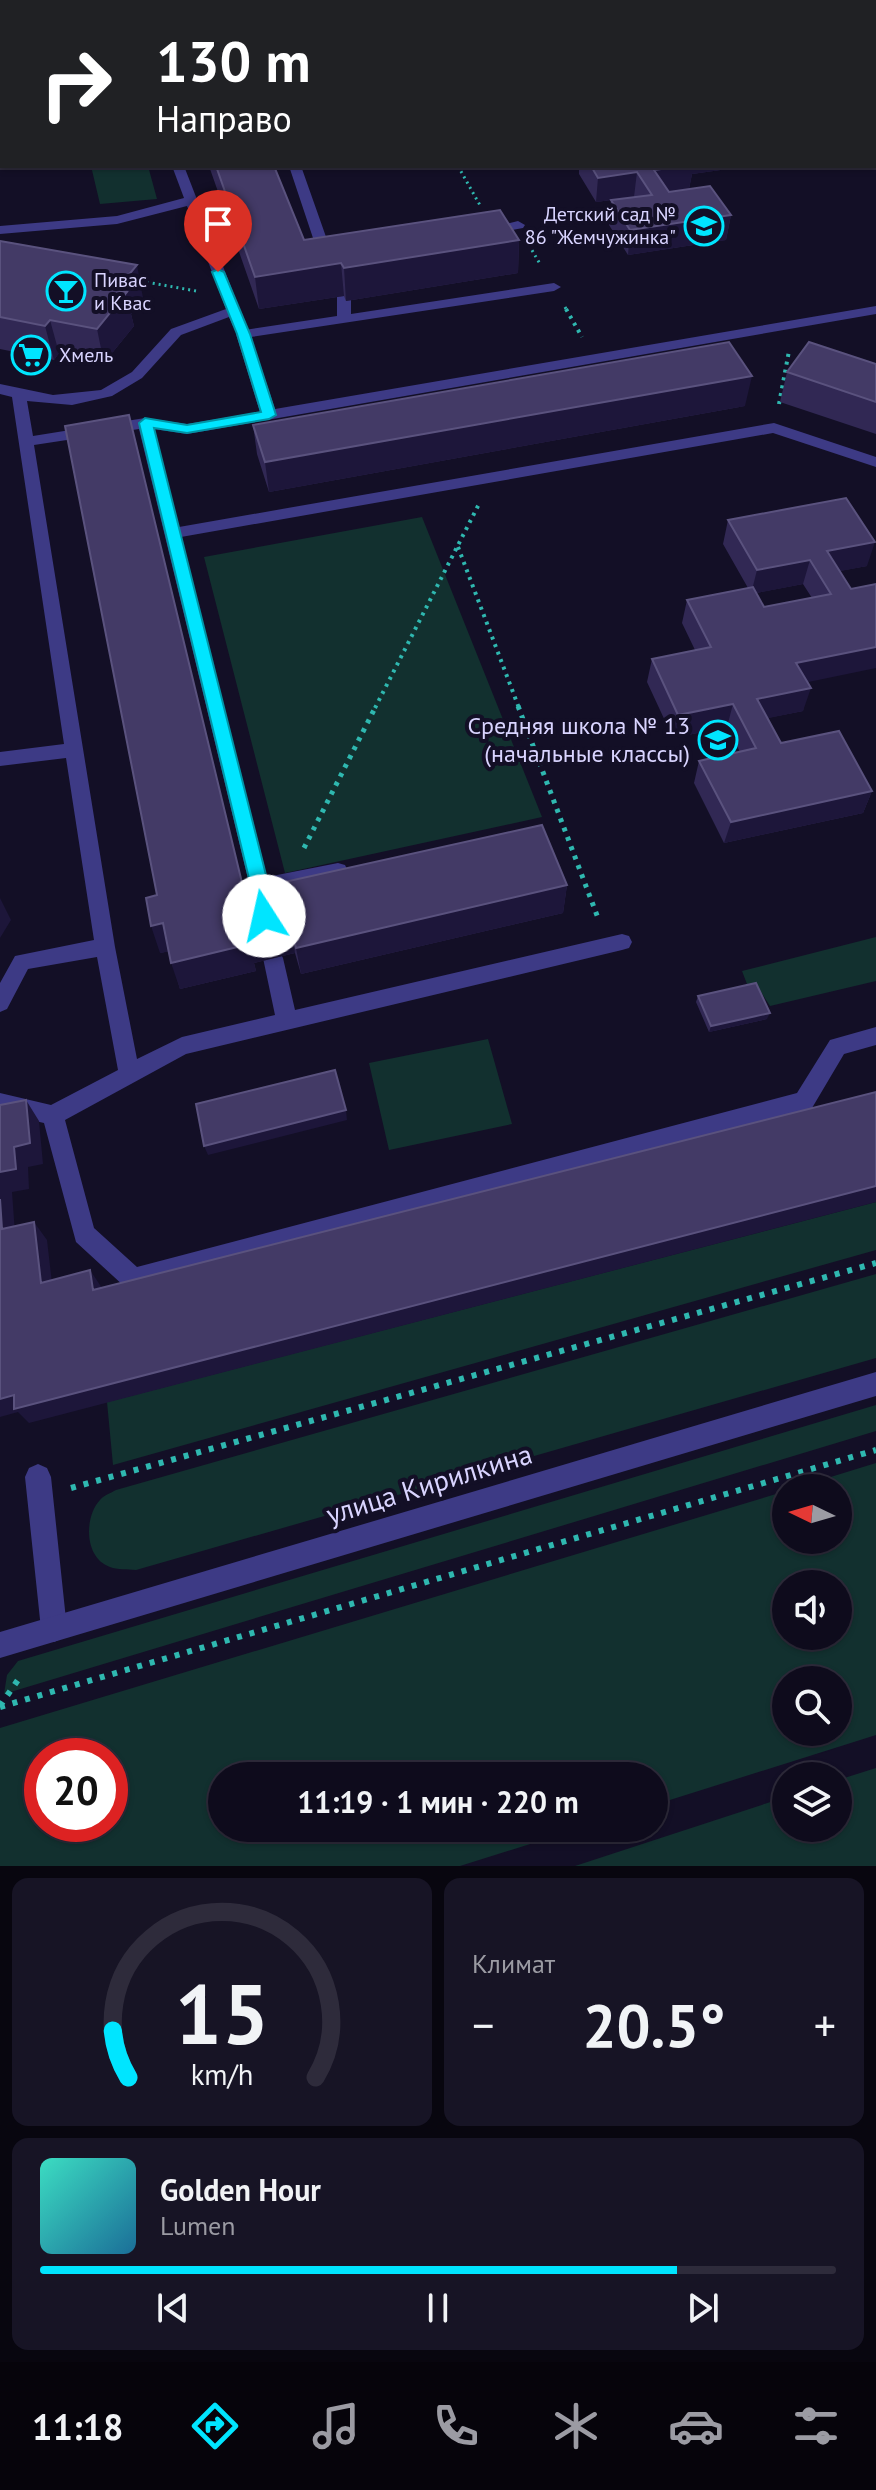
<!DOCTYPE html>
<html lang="ru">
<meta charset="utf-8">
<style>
body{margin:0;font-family:"PT Sans",sans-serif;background:#171425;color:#f1f3f6;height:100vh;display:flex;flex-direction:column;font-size:30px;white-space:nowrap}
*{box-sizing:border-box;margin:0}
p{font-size:26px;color:#9b9ba3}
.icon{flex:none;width:44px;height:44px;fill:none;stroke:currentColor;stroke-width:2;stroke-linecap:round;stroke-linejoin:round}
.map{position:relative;height:1866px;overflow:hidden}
.side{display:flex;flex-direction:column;gap:12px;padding:12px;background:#08060f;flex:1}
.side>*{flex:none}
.banner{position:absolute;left:0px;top:0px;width:876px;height:168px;box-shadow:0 2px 6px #0004,0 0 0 2px #2e2b3b;background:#202124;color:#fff;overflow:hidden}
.needle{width:52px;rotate:275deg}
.controls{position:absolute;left:772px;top:1474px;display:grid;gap:16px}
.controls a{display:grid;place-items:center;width:80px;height:80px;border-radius:50%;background:#0e0b1c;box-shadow:0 2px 6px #0004,0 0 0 2px #2e2b3b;font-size:40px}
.speed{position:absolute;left:24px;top:1738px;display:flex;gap:16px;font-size:40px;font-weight:700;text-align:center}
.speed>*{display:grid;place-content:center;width:104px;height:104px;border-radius:50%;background:#0e0b1c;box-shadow:0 2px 6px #0004,0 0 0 2px #2e2b3b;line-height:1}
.speed .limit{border:12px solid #d22;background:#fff;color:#111}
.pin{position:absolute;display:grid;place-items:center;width:68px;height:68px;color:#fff;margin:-82px -34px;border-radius:50% 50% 50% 0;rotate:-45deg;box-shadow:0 0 8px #0007}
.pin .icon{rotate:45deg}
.me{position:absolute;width:88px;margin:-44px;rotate:350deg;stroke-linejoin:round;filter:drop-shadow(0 0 6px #0008)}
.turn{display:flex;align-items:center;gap:28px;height:168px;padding:0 24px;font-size:36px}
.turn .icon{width:104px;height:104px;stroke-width:2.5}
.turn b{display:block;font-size:56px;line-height:68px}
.big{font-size:60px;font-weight:700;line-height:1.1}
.side .widget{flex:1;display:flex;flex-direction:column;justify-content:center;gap:12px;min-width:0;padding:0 28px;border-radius:16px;background:#171425}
.side .dial{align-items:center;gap:0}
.dial svg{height:208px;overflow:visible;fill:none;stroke:#2e2b3b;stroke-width:7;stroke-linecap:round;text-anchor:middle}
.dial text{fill:#f1f3f6;stroke:none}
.song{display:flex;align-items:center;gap:24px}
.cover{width:96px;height:96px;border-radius:12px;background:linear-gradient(135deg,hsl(170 70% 55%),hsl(200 70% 35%))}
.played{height:8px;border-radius:4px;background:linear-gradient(90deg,#00e5ff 80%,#2e2b3b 80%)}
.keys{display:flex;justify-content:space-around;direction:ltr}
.heat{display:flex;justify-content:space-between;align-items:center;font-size:44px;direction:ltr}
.side .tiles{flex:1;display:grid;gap:12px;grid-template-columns:1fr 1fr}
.widget:last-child{grid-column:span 2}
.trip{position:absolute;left:208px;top:1762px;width:460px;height:80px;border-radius:40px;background:#0e0b1c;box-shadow:0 2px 6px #0004,0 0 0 2px #2e2b3b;font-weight:700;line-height:80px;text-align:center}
.dock{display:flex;height:128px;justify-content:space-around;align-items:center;background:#06040b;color:#9b9ba3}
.dock .icon{width:56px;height:56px}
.dock .active{color:#00e5ff}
.dock b{font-size:36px;color:#f1f3f6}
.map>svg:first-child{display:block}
.green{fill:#12302f;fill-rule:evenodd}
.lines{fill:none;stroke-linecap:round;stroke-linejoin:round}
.path-far3{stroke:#2fb8b0;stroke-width:3;stroke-dasharray:2 4;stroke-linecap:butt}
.path-far2{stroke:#2fb8b0;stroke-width:4;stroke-dasharray:3 5;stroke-linecap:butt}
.path-far1{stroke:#2fb8b0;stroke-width:5;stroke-dasharray:4 6;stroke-linecap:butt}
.path{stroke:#2fb8b0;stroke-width:6;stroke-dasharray:5 8;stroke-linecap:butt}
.lane{fill:#3d3a85;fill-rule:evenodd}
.street{fill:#3d3a85;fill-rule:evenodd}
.wall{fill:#312854;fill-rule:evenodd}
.shaded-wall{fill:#1d163a}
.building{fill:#433a66;stroke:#5a527e;stroke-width:2}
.route{fill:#00e5ff;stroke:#0095a6;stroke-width:2}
.labels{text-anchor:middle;stroke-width:8;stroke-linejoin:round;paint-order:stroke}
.far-poi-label{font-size:20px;fill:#d9d4ff;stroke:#130f26;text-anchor:start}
.poi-label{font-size:24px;fill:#d9d4ff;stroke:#130f26;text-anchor:end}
.near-street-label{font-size:28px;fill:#d9d4ff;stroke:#130f26}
</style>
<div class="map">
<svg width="876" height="1866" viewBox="0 0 876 1866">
<rect width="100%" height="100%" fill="#130f26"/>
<!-- green -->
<path class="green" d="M91,166H148L157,199L100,204Z
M422,517L542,817L285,873L204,557Z
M876,937V981L770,1006L755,983L747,984L742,971Z
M488,1039L512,1124L389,1150L369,1063Z
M876,1202V1250L113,1465L107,1402Z
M876,1274V1358L136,1570C128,1569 117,1570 110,1567C84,1558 84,1517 100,1500C104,1495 111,1493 116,1490Z
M876,1405V1431L4,1694L7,1675L18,1661Z
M876,1463V1735L654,1805V1776H222V1828H581L460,1866H0V1728L786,1491V1540H838V1488H795ZM786,1584H838V1636H786ZM786,1680H838V1732H786ZM42,1756H110V1824H42Z
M876,1768V1866H575L786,1797V1828H838V1780Z"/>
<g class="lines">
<!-- path-far3 -->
<path class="path-far3" d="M458,166L481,207
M872,166L876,170
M529,245L540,264
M135,280L196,291
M565,307L567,311"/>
<!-- path-far2 -->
<path class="path-far2" d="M566,309L582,337
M779,404L789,351
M458,547L519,708
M375,708L479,504"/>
<!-- path-far1 -->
<path class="path-far1" d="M518,706L598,918
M304,848L376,706"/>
<!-- path -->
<path class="path" d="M71,1488L876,1263
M0,1706L22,1674
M0,1707L876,1450"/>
<!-- lane -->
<path class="lane" d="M232,0H242L243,2H233Z
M0,12H2V18H0Z
M874,71H876V78H874Z
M172,166H184L245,323L233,326L229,317L181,335L142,378L112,396L72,405L27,401L33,436L145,418L187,424L260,412L236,334L238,331L337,316V296L344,292L351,296V314L554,283L561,287L554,291L251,337L275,409L876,306V314L187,434L154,429L179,527L774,423L876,457V467L773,433L181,537L267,877L338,863L345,865L348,871L345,877L338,879L260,895L253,893L250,887L139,429L34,445L115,947L137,1059L182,1037L275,1015L263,958L266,952L273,949L280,952L283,958L295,1010L622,934L629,936L632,942L629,948L622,950L186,1054L65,1120L94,1228L137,1267L797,1093L830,1040L876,1027V1045L844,1054L812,1108L133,1290L125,1287L76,1242L44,1123L0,1113V1093L51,1105L118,1070L97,957L28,969L7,1009L0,1012V983L15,956L94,940L66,758L0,766V752L64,744L12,397L0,394V384L53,395L101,390L132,372L171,329L226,309L187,206L117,224L0,234V226L117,216L184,198Z
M289,166H301L331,251H339V257L326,260L319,256Z
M518,221L525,225L523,228L485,235L478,231Z
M38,1464L47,1468L51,1477L67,1629L63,1638L54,1642L45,1638L41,1629L25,1477L29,1468Z"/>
<!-- street -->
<path class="street" d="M876,1372V1396L0,1658V1632Z"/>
</g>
<!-- wall -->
<path class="wall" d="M682,0H838L846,2H682Z
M874,9H876V61L874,60Z
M209,166H274L304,240H519L518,273L346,301L344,296L259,309Z
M579,166H749L692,174L689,189L731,215L726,240L628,255L609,225L611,200L634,197L596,202L579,174Z
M0,241L143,298L131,314L134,326L104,363L59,353L54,360L0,349Z
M876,364V434L780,402L787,372Z
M745,406L269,492L257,454L253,425Z
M728,520L867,566L839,571L808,682L803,711L767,718L781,743L872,791L863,813L724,843L694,783L699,761L740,752L727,727L673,738L647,682L652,659L695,650L682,623L687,600L748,588L723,544ZM803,584L812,598L764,607L756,593Z
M567,885L563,913L301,974L295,953L254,963L256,971L180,989L169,951L160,953L244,891Z
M698,996L767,1019L709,1032L696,1002Z"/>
<!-- shaded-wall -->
<path class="shaded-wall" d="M570,0H658V2H554Z
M682,166H749L692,174L689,189L651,194L654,170Z
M637,172L634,197L596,202L598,178Z
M731,215L726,240L628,255L630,230Z
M519,240L518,273L346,301L344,268Z
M341,263L344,296L259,309L255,277Z
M137,265L143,298L131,314L134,326L104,363L97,329L116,290Z
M50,320L59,353L54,360L45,326Z
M752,376L745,406L269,492L265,462Z
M875,542L867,566L820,575L827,551Z
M810,560L803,584L751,594L757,570Z
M876,647V668L789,686L796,663Z
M811,688L803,711L750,722L757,699Z
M733,704L727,727L673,738L678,715Z
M872,791L863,813L724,843L731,822Z
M567,885L563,913L301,974L296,948Z
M0,898L11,920L0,938Z
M163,923L172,951L160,953L151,926Z
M291,926L295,953L254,963L256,971L180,989L171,963L248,936Z
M770,1013L767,1019L709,1032L711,1026Z
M26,1100L39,1121L43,1164L28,1167L29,1189L12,1192L16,1247L2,1229L0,1199V1172Z
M346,1110L347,1120L208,1155L204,1146Z
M876,1186V1202L29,1423L18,1412L0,1417V1399Z
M34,1222L47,1240L54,1300L41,1283Z
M90,1270L102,1288L93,1290Z"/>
<!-- building -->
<path class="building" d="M405,0H570L554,2H389Z
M751,0H838L846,2H759Z
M874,9H876V31L874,30Z
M216,166H274L304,240L500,210L519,240L344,268L341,263L255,277Z
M591,166H683L654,170L669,192L710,186L731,215L630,230L611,200L652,195L637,172L598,178Z
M0,241L137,265L116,290L127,292L97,329L50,320L45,326L0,317Z
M729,342L752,376L265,462L253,425Z
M809,342L876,364V402L787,372Z
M129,415L244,891L542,825L567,885L296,948L291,926L248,936L250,944L171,963L163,923L151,926L146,898L157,895L65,426Z
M846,498L875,542L827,551L851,589L876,584V647L796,663L811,688L757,699L781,743L839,731L872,791L731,822L699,761L756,748L733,704L678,715L652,659L711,647L687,600L753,587L764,607L831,594L810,560L757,570L728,520Z
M756,983L770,1013L711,1026L698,996Z
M335,1070L346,1110L204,1146L196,1104Z
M876,1092V1186L14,1409V1395L0,1399V1199L2,1229L34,1222L41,1283L90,1270L93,1290Z
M26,1100L30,1143L14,1147L16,1169L0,1172V1105Z"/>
<!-- route -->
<path class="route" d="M218,269L224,272L250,334L276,415L269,419L187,433L154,428L269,887L273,916L264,923L255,916L251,887L139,423L145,418L187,425L261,412L237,334L212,272Z"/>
<!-- icons -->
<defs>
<g id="school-ring" transform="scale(2)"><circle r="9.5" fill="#130f26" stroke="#00e5ff" stroke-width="1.5"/><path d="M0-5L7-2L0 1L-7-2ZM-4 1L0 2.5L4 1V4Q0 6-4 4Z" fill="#00e5ff"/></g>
<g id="bar-ring" transform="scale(2)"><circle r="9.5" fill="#130f26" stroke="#00e5ff" stroke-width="1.5"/><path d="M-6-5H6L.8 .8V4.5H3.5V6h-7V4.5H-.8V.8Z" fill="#00e5ff"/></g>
<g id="supermarket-ring" transform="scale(2)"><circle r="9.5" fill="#130f26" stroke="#00e5ff" stroke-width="1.5"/><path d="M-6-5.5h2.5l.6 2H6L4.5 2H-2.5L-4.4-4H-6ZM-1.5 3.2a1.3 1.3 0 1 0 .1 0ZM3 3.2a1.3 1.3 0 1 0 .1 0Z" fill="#00e5ff"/></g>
</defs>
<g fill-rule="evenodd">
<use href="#school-ring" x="704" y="226"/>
<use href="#bar-ring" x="66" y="291"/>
<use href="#supermarket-ring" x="31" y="355"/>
<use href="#school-ring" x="718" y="740"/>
</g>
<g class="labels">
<!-- far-poi labels -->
<g class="far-poi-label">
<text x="676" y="221" text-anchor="end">Детский сад №<tspan x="676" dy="23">86 "Жемчужинка"</tspan></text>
<text x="94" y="287">Пивас<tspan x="94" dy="23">и Квас</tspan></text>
<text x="59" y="362">Хмель</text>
</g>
<!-- poi labels -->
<g class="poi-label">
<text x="690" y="734">Средняя школа № 13<tspan x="690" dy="28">(начальные классы)</tspan></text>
</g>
<!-- near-street labels -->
<g class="near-street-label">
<text transform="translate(429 1484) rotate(-17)" y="10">улица Кирилкина</text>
</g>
</g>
</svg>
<div class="controls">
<a><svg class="needle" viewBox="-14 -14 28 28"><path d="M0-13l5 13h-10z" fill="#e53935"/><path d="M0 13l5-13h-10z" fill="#9b9ba3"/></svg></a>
<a><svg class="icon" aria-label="sound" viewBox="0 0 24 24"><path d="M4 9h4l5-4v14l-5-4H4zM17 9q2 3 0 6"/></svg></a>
<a><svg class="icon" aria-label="search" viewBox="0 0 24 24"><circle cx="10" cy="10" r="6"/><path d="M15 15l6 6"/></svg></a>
<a><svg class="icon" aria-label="layers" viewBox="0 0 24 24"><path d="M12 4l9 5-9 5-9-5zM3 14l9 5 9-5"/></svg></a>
</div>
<div class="speed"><div class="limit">20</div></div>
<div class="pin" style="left:218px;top:272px;background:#d93025"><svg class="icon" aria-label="arrive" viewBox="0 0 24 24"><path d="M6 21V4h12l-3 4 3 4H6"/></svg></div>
<svg class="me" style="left:264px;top:916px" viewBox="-20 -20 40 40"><circle r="19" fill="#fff"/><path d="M0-13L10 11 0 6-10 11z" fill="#00e5ff"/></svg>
<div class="trip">11:19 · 1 мин · 220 m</div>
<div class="banner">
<div class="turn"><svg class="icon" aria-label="right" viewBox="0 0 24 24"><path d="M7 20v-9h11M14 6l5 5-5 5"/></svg><div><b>130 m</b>Направо</div></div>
</div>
</div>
<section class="side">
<div class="tiles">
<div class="widget dial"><svg viewBox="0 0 100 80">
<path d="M14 69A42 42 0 1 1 86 69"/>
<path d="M14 69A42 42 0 0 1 8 51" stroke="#00e5ff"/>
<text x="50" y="56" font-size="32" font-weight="700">15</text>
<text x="50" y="72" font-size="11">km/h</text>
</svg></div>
<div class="widget"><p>Климат</p>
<div class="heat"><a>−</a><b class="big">20.5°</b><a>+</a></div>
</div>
<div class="widget">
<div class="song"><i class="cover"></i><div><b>Golden Hour</b><p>Lumen</p></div></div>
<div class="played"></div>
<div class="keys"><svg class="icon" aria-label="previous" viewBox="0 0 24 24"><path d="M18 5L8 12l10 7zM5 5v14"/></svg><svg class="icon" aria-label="pause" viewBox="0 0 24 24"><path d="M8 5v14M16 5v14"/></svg><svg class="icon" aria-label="next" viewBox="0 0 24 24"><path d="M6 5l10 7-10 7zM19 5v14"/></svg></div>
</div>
</div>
</section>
<nav class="dock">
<b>11:18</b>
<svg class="icon active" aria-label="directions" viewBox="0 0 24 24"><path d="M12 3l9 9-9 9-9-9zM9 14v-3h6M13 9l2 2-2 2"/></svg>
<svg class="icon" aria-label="music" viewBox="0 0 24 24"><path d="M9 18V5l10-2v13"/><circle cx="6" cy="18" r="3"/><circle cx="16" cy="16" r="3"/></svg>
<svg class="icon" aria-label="phone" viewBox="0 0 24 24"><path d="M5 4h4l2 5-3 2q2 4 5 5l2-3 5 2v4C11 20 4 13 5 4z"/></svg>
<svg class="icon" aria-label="climate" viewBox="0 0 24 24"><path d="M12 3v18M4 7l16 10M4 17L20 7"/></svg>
<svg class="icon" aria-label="car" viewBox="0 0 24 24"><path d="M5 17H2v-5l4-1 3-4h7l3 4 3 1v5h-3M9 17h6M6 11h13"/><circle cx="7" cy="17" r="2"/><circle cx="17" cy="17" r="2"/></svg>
<svg class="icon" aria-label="filters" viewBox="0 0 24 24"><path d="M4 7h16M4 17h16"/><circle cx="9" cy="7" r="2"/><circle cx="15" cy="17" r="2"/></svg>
</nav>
